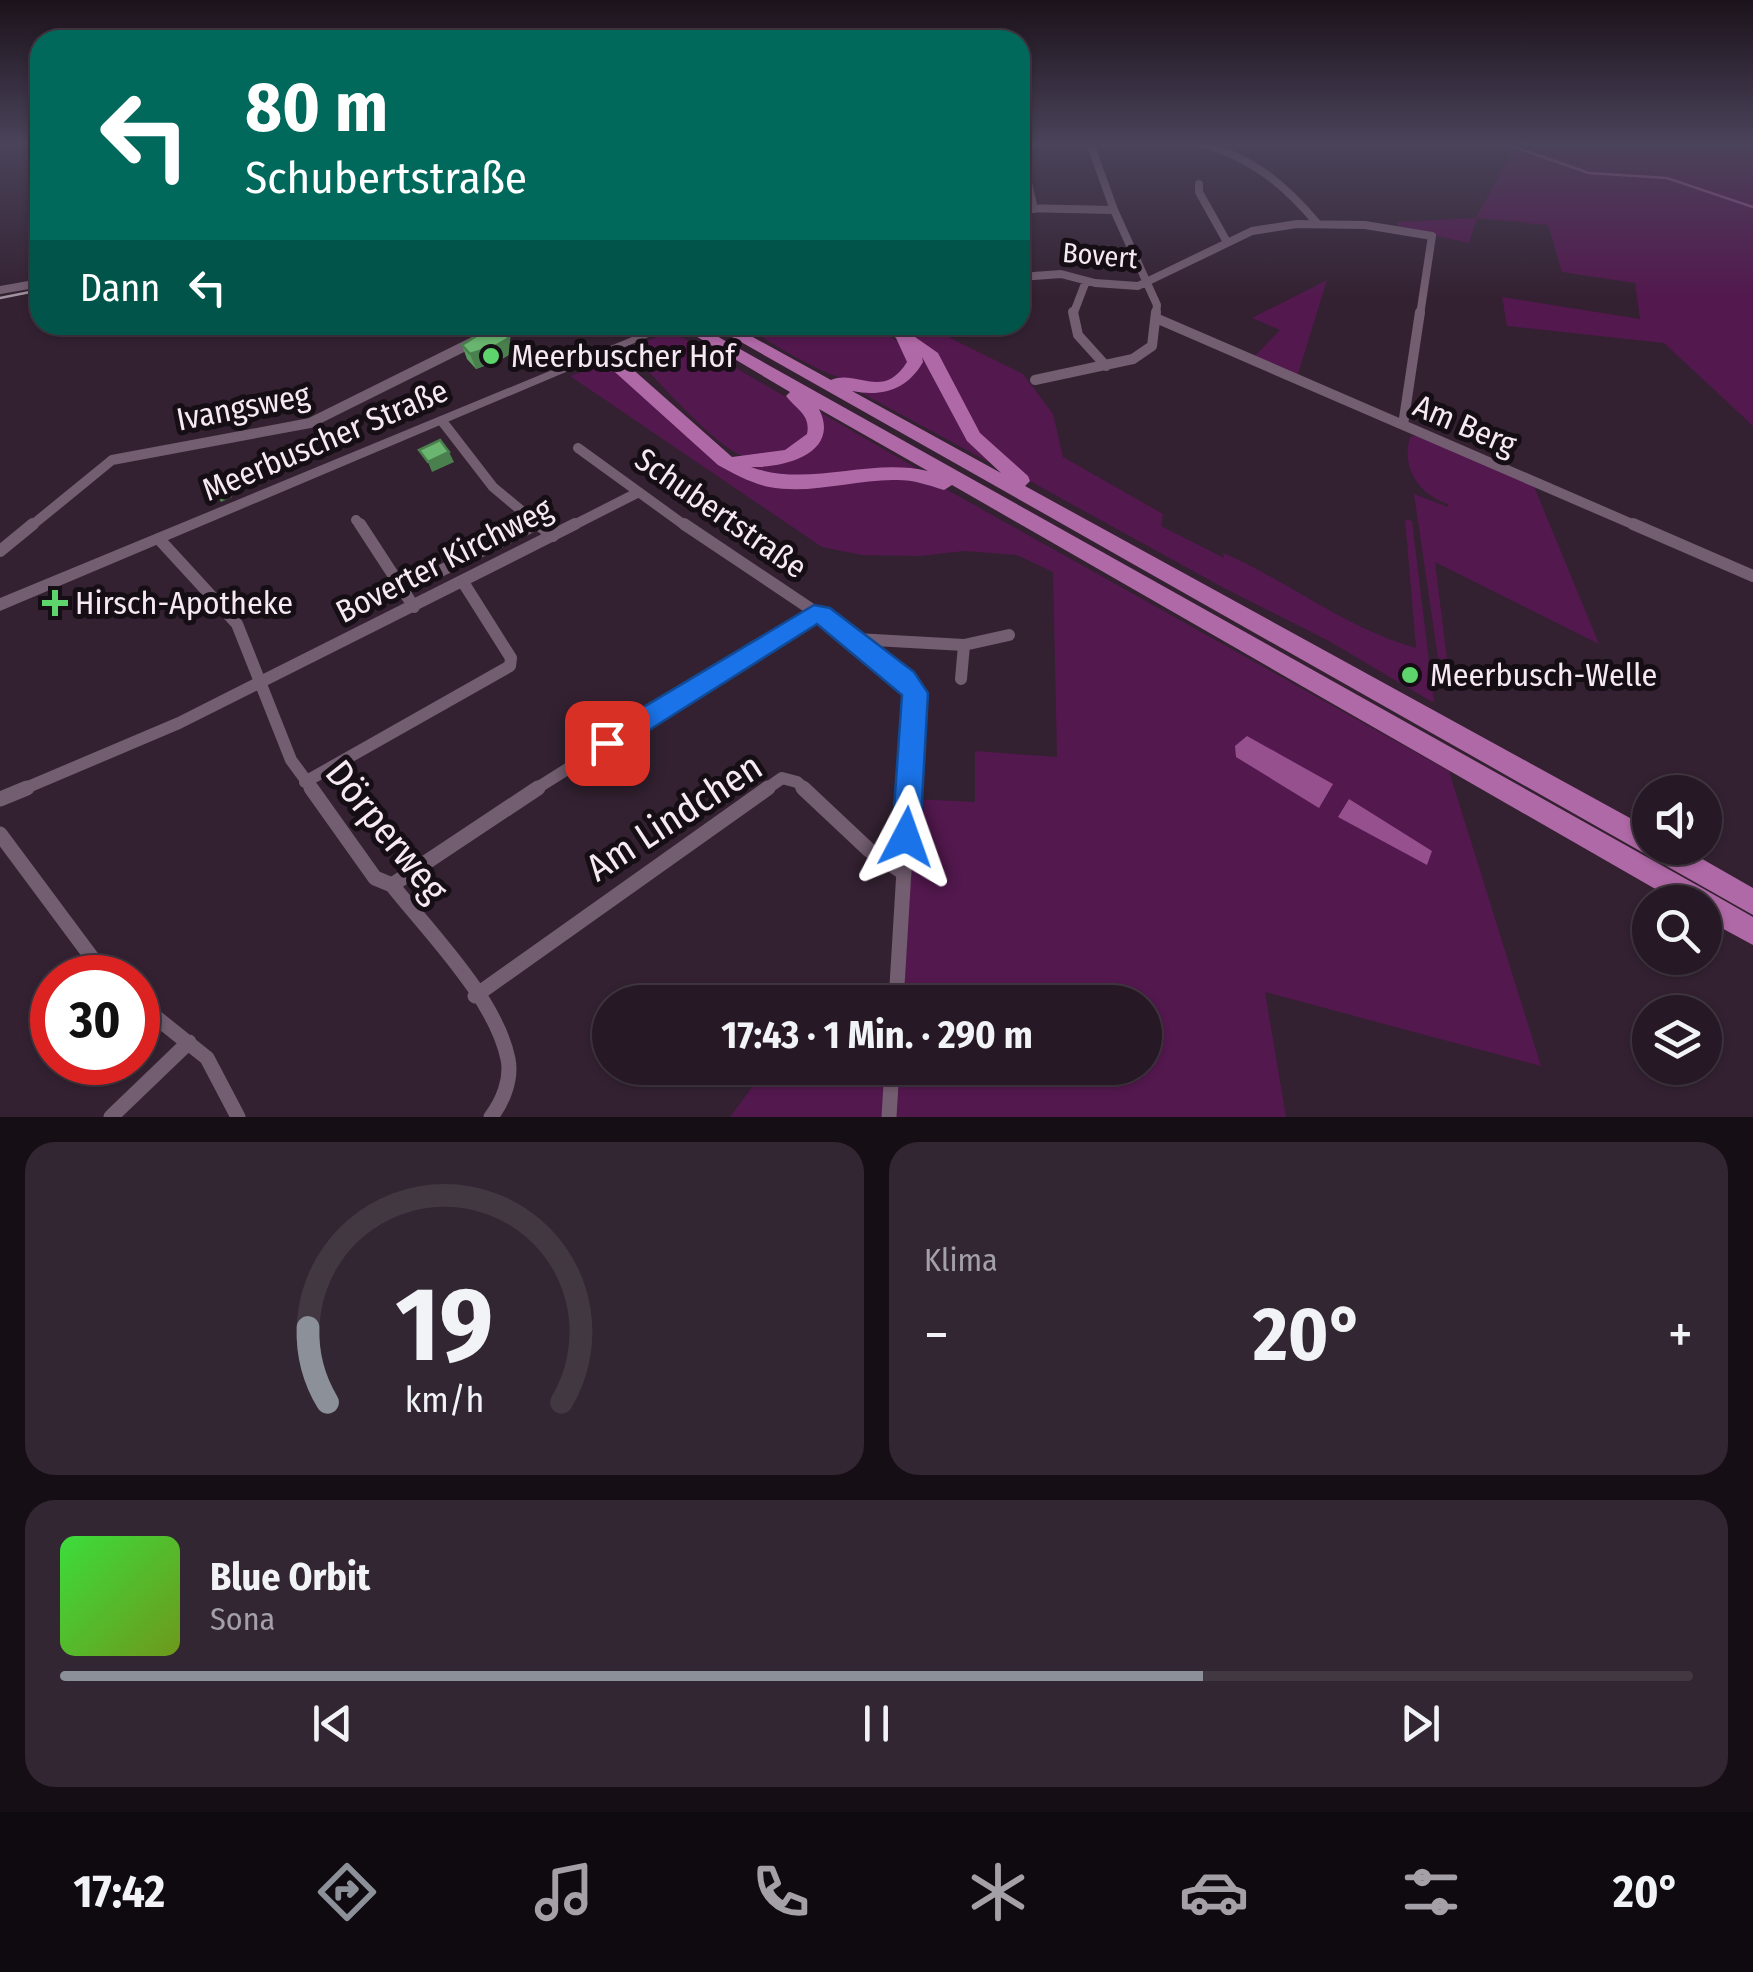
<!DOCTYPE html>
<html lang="de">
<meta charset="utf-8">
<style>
body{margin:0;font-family:"Fira Sans Condensed",sans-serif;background:#322632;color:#f1f3f6;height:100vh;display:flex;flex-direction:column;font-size:38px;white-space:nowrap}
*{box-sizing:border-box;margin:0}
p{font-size:32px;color:#a4a0a7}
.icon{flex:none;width:55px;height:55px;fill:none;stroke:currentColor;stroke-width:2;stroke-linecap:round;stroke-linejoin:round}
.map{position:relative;height:1117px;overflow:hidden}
.drawer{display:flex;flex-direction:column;gap:25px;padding:25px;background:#150e14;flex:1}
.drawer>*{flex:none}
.banner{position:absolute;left:30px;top:30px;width:1000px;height:305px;border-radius:30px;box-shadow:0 2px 8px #0004,0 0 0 2px #423842;background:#00695c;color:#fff;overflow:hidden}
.controls{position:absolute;left:1632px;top:775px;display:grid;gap:20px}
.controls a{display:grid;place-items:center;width:90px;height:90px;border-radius:50%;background:#261925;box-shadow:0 2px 8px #0004,0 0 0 2px #423842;font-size:50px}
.speed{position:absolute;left:30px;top:955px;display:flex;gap:20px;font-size:50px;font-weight:700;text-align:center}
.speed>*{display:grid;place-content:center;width:130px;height:130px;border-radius:50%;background:#261925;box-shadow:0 2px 8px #0004,0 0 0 2px #423842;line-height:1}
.speed .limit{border:15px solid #d22;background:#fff;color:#111}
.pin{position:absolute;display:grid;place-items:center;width:85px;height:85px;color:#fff;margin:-42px;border-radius:20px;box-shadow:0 5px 15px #0006}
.me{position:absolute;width:110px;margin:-55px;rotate:4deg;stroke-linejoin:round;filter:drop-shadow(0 0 8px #0008)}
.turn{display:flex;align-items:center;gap:35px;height:210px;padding:0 50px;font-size:45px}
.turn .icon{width:130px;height:130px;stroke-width:2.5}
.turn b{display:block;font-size:70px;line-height:85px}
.then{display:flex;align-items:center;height:95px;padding:0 50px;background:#0003;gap:20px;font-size:38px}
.big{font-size:75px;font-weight:700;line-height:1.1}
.drawer .card{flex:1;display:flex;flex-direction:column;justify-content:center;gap:15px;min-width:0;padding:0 35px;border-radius:30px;background:#322632}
.drawer .dial{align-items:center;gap:0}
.dial svg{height:260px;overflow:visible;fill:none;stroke:#423842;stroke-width:7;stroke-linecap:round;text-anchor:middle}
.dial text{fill:#f1f3f6;stroke:none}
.song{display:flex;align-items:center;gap:30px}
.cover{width:120px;height:120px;border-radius:15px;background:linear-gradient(135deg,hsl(120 70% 55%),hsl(80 70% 35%))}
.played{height:10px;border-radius:5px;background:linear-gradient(90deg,#8c9099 70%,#423842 70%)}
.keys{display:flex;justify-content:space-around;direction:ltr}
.heat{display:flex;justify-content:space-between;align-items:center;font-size:55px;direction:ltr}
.drawer .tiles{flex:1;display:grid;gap:25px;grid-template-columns:1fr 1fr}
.card:last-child{grid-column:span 2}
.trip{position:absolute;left:592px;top:985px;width:570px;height:100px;border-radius:50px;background:#261925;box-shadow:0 2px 8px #0004,0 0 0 2px #423842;font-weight:700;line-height:100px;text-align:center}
.menu{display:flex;height:160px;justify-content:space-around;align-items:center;background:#0f0a0f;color:#a4a0a7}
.menu .icon{width:70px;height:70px}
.menu .selected{color:#8c9099}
.menu b{font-size:45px;color:#f1f3f6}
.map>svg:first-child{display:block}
.green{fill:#53184e}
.water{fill:#96508e}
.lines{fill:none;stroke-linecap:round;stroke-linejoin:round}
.stream{stroke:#96508e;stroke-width:2.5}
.street-far3{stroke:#735d70;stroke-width:8}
.street-far2{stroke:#735d70;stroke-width:10}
.street-far1{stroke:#735d70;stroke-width:12}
.street{stroke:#735d70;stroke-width:15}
.secondary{fill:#735d70;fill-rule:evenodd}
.highway{fill:#b069a7;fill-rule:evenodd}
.tram{stroke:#a394a1;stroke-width:2.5}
.wall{fill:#5b9d60}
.shaded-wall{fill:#4a7f4e}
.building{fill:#6ab670;stroke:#4a7f4e;stroke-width:2.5}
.route{fill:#1a73e8;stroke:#114b97;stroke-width:2.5}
.poi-dot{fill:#5ed56c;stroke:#160e15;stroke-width:4}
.labels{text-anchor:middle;stroke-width:10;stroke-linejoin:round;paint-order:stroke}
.far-street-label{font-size:28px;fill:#f6e9f4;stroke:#160e15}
.poi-label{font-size:32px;fill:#f6e9f4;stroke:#160e15;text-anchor:start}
.street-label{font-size:32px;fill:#f6e9f4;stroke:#160e15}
.near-street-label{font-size:38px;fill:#f6e9f4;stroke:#160e15}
</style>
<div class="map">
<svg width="1753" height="1117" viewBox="0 0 1753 1117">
<rect width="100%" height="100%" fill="#332131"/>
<!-- green -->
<path class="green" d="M1484,143H1753V426L1664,343L1507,326L1502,297L1640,319L1635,283L1562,272L1548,225L1477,218L1469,243L1399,228L1397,222L1476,218L1513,150Z
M1327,280L1297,377L1253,358L1280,330L1252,318Z
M742,325H871L898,342L909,360C905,365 900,375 895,378C856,403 776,344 742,325Z
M895,325H924L1023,374L1053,414L1063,457L1163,514L1161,526L1224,558L1223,553C1289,581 1346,629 1416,648L1405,519L1412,521L1434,703L1327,640L1224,588L1028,480L979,436L929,348Z
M671,331L793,401L810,417L808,435C792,450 766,463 743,456C714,446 656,378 632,354L642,343Z
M925,354L996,466L858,391L884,390Z
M608,363L715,461L751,482L772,487L896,478L944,488L1449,771L1541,1066L1265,992L1286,1117H893L896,1068H1145V1002H900L912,799L975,802V751L1057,757L1053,572L1017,555L964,551L920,556L862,555L822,547L570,376Z
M818,411L928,475L767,477L747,465L798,456Z
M1418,435L1533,484L1599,644L1435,562L1447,660L1438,658L1414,494L1448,507V504C1419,494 1401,469 1410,437Z
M766,1068H888L885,1117H730Z"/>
<!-- water -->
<path class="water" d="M1247,736L1333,784L1319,808L1236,757L1235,746Z
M1349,799L1432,851L1427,865L1338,817Z"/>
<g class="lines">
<!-- stream -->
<path class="stream" d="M1503,143L1589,173L1667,178L1753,207"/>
<!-- street-far3 -->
<path class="street-far3" d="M1090,143L1114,210L1157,305L1156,315
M1200,143C1251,157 1283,183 1317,223
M1028,165L1025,170L1034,209
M1199,184V192L1227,242
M1020,208L1114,210
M1020,277L1061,274L1095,283L1138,286L1252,231L1297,224L1365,225L1432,236L1420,315
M0,290L40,283
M1073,315L1086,281"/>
<!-- street-far2 -->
<path class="street-far2" d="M1073,312L1078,335L1106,366
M1158,319L1639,527
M1035,380L1133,359L1152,346L1156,312
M442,421L493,487L541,527
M1403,425L1420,312
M578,448L687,527
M356,520L362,527
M30,527L112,460L310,423L473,342
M532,527L539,523
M570,527L639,492"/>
<!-- street-far1 -->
<path class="street-far1" d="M360,524L414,607
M538,524L553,536
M684,524L872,650L915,693L909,790
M1633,524L1753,576
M159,539L237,624L291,760L313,790
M0,551L33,524
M403,589L537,524
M856,639L964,645L1009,635
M961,679L964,645
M305,782L510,666L511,658L463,582
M21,790L179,723L575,524
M534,790L814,614
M765,790L782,778L797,782L806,790"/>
<!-- street -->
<path class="street" d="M311,788L375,878L392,885C429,932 496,999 508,1059C512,1079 503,1101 491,1117
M803,788L869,850L904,873
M0,799L27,788
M0,834L107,978
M392,885L538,788
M475,996L768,788
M896,1002L909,788
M138,1003L207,1058L238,1117
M111,1117L189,1042
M889,1117L892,1068"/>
<!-- secondary -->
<path class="secondary" d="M1032,143H1044L1020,156V149Z
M661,325H677L0,611V598Z"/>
<!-- highway -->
<path class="highway" d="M677,325H697L1711,893L1753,917V945L1705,919V902H1678L952,485L944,490C928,485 914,480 897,480C855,479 812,495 769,487C751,483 734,474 718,465L606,364L601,350L603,346H615L620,358L732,457L785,450L807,434C811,415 797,410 786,396L790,392ZM819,409L928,471C869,457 809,488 751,467C785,468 841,453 819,409Z
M711,325H731L831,380C857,369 883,401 907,362L896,338L880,325H898L938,353L980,433L1028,476L1030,481L1025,486L1650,829V848H1683L1753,888V915ZM922,357L967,441L1001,473L852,391C882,397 907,390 923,362Z"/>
<!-- tram -->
<path class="tram" d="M0,298L40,290"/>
</g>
<!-- wall -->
<path class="wall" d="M489,333L509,338L514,352L500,360L476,369L467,359L462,345Z"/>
<!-- shaded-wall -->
<path class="shaded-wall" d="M509,338L514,352L500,360L476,369L470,354Z
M449,452L454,462L432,472L428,462Z
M225,484L232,497L221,502L218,497Z"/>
<!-- building -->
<path class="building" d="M500,329L509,338L495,346L470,354L462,345L486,330L489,333Z
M440,440L449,452L428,462L419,450Z
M225,484L229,493L218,497L214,488Z"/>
<!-- sky -->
<linearGradient id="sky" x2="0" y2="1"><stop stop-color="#1c121b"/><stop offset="0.48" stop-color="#4a435a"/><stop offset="1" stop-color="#4a435a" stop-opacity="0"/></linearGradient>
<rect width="1753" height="299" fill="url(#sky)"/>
<!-- route -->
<path class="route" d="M814,605L830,608L914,672L928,693L920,837L916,846L906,850L896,846L892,837L902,695L817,624L616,751L607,755L597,751L593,743L597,735Z"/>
<!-- markers -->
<g class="poi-dot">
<circle cx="491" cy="356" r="10"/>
<path d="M50 588h10v10h10v10h-10v10h-10v-10h-10v-10h10z"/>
<circle cx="1410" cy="675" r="10"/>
</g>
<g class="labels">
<!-- far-street labels -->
<g class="far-street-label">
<text transform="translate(1100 255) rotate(5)" y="10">Bovert</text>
</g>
<!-- poi labels -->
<g class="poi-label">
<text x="511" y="367">Meerbuscher Hof</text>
<text x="75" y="614">Hirsch-Apotheke</text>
<text x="1430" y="686">Meerbusch-Welle</text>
</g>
<!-- street labels -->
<g class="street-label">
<text transform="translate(243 407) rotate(-11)" y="11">Ivangsweg</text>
<text transform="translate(1465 425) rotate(23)" y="11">Am Berg</text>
<text transform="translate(325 440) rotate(-23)" y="11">Meerbuscher Straße</text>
<text transform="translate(721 513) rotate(35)" y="11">Schubertstraße</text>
<text transform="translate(444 560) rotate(-27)" y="11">Boverter Kirchweg</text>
</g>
<!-- near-street labels -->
<g class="near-street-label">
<text transform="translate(674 817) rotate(-33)" y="13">Am Lindchen</text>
<text transform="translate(387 831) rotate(51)" y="13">Dörperweg</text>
</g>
</g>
</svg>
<div class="controls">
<a><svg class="icon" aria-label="sound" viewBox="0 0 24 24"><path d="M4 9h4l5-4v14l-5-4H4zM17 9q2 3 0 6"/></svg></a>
<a><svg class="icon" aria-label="search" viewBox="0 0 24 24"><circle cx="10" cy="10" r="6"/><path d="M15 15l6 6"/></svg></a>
<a><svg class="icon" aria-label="layers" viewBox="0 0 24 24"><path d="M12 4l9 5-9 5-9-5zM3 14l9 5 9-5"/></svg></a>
</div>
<div class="speed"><div class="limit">30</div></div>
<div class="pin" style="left:607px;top:743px;background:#d93025"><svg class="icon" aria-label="arrive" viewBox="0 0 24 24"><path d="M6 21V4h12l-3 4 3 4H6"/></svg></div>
<svg class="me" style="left:906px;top:837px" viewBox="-20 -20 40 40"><path d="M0-17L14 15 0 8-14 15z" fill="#1a73e8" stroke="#fff" stroke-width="4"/></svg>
<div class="trip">17:43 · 1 Min. · 290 m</div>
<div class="banner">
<div class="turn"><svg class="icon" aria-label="left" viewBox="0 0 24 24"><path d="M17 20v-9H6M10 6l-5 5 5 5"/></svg><div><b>80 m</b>Schubertstraße</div></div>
<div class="then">Dann<svg class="icon" aria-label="left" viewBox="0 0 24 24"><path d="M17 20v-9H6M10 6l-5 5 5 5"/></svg></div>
</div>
</div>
<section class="drawer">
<div class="tiles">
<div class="card dial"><svg viewBox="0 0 100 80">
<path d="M14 69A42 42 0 1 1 86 69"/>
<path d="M14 69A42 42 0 0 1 8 46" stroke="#8c9099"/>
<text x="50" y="56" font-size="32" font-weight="700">19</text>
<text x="50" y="72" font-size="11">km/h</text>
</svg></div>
<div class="card"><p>Klima</p>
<div class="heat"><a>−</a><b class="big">20°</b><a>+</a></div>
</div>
<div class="card">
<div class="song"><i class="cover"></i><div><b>Blue Orbit</b><p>Sona</p></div></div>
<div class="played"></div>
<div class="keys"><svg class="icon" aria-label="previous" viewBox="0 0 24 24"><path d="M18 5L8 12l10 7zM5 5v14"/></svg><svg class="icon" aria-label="pause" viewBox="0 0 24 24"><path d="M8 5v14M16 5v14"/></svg><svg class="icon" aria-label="next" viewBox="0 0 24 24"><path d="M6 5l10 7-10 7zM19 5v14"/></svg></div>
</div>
</div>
</section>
<nav class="menu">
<b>17:42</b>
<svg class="icon selected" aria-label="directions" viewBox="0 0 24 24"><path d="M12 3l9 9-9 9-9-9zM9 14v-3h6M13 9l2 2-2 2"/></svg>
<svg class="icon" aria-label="music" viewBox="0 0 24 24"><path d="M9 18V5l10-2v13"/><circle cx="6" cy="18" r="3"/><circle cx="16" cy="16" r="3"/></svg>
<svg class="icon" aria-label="phone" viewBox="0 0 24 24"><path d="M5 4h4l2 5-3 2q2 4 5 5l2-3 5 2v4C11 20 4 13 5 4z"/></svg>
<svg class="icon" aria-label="climate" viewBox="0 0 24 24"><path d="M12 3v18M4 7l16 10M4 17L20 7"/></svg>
<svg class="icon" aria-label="car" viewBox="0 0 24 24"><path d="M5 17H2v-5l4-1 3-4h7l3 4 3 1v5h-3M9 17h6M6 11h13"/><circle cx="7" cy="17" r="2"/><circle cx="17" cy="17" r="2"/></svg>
<svg class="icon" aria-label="filters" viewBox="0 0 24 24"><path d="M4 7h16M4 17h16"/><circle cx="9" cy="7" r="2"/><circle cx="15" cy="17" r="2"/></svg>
<b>20°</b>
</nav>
